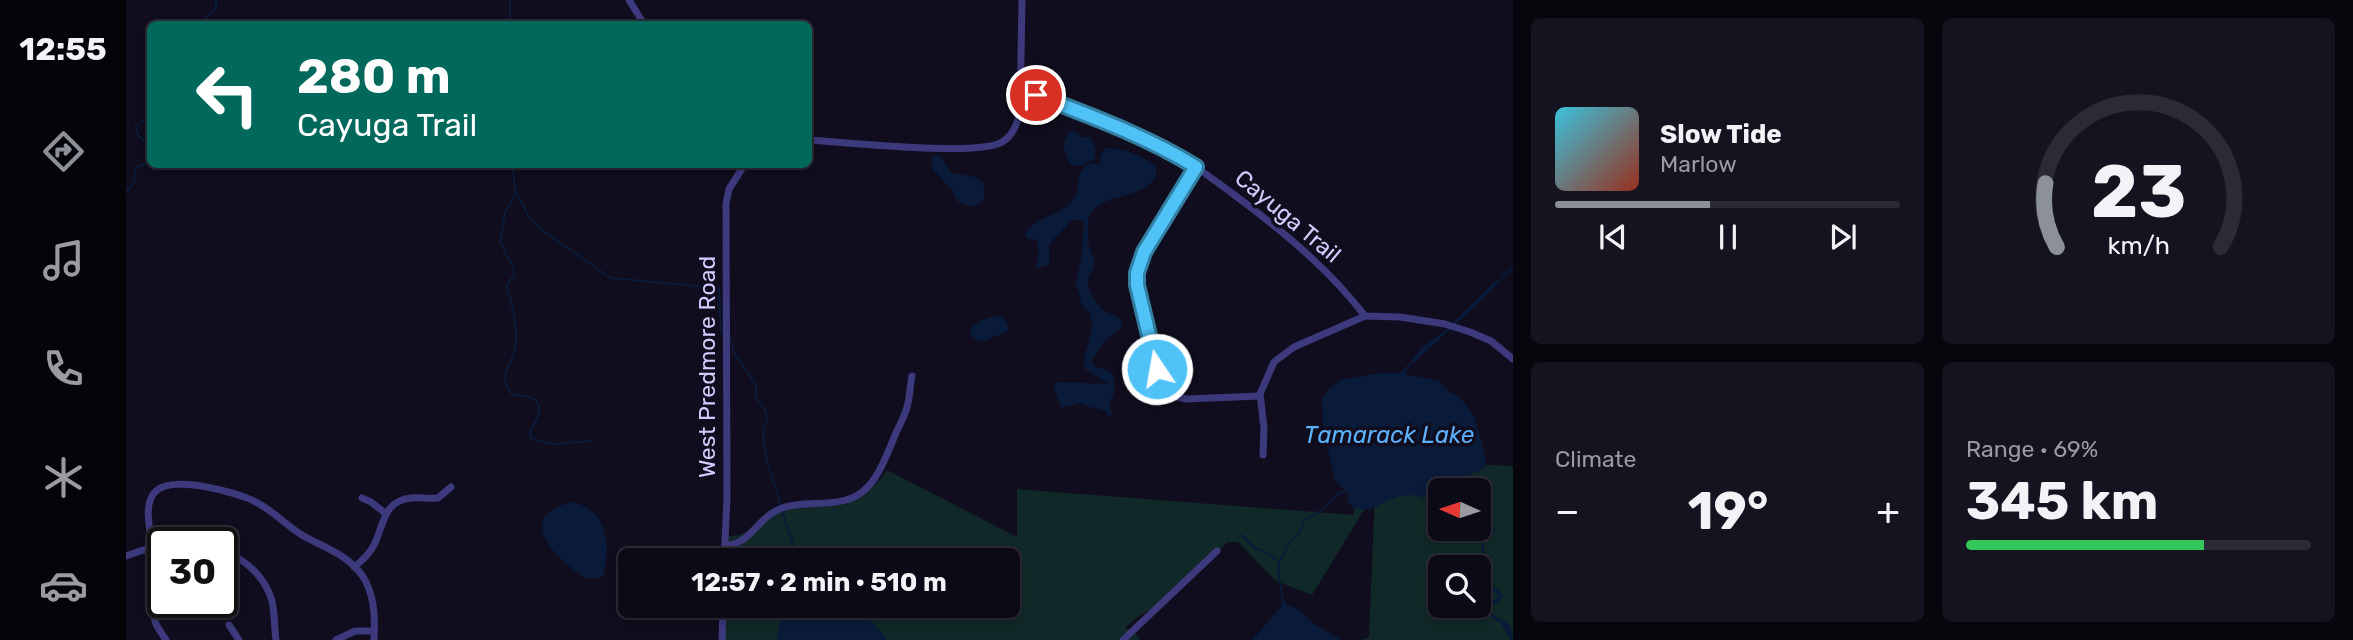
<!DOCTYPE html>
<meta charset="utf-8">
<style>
body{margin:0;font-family:Rubik,sans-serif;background:#15131f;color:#f1f3f6;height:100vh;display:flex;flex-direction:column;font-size:26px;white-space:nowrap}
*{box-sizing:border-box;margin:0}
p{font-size:23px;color:#9a9aa1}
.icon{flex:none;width:38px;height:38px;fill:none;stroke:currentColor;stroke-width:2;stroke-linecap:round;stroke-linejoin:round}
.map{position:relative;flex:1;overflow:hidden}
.details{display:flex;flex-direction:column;gap:18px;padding:18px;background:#07060c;width:840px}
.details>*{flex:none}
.guide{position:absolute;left:21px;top:21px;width:665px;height:147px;border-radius:10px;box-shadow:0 4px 10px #0003,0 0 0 2px #2c2b35;background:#00695c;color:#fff;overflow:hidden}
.needle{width:46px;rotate:273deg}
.controls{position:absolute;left:1302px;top:478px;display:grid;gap:14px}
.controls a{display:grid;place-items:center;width:63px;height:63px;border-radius:10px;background:#0c0a16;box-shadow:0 4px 10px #0003,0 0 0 2px #2c2b35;font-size:35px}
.speed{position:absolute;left:21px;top:527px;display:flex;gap:14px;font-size:35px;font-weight:700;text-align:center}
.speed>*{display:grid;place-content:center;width:91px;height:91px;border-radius:50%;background:#0c0a16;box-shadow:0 4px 10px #0003,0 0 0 2px #2c2b35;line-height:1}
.speed .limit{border:4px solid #111;border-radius:10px;background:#fff;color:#111}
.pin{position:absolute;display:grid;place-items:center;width:60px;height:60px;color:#fff;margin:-30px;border:4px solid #fff;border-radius:50%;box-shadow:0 2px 7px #0007}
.me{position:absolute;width:77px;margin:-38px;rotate:348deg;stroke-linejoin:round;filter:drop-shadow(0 0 5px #0008)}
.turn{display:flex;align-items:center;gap:24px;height:147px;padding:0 35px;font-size:32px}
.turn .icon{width:91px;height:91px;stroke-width:2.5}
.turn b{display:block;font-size:49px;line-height:60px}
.big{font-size:52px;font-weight:700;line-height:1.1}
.details .widget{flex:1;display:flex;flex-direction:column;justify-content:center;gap:10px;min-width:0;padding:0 24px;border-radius:10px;background:#15131f}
.details .dial{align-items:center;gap:0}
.dial svg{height:182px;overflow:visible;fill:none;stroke:#2c2b35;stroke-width:7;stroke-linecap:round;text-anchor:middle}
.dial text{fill:#f1f3f6;stroke:none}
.song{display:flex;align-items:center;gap:21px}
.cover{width:84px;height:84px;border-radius:10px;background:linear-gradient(135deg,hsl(190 70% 55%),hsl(10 70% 35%))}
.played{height:7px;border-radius:4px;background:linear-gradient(90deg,#8c9099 45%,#2c2b35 45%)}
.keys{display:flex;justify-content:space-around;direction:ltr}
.heat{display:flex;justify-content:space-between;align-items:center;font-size:38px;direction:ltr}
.charge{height:10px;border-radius:5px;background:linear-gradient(90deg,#34c759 69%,#2c2b35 0)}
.details .tiles{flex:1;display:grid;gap:18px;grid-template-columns:repeat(2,1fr)}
.trip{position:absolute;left:492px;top:548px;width:402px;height:70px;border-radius:10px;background:#0c0a16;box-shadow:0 4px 10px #0003,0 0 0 2px #2c2b35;font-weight:700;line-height:70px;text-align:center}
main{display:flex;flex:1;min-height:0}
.dock{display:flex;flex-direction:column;width:126px;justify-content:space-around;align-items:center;background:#050409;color:#9a9aa1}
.dock .icon{width:49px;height:49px}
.dock .on{color:#8c9099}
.dock b{font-size:32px;color:#f1f3f6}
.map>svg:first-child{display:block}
.green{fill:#102827;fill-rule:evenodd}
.water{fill:#0a1b3a}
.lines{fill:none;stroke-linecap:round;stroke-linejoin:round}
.stream{stroke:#0a1b3a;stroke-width:2}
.minor{stroke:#3c397c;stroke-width:7}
.route-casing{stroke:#337fa1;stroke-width:18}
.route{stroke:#4fc3f7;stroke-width:12}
.labels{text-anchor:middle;stroke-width:7;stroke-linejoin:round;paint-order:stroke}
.street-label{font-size:23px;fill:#d2cbfe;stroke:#100d1e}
.water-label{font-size:24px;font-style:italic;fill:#5caffa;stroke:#100d1e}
</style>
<main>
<nav class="dock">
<b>12:55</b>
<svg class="icon on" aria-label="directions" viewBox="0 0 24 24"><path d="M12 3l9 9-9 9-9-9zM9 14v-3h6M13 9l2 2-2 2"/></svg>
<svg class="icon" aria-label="music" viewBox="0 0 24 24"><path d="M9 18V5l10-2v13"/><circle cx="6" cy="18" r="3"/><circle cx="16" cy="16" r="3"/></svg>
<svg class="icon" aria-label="phone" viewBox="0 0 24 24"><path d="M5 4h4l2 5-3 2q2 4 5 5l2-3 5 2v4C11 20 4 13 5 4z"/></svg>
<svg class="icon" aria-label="climate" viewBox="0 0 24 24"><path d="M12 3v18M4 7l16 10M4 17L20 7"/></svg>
<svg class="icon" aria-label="car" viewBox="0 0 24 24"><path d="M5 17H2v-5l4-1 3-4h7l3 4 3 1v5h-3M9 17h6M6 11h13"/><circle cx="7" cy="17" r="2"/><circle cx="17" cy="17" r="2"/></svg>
</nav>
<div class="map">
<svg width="1387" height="640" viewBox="0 0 1387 640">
<rect width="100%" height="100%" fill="#100d1e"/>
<!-- green -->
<path class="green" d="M1232,459L1387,466V640H1236L1243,637L1249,492L1186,595L1150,581L1112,542H1102L1033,604L1013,616L999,628L1009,632L1014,640H598L599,606H882V560H601L602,536C628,536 637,517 659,508C665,506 674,506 680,506C714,502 742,501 761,470L891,537V489L1228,515ZM1314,490H1353V528H1314ZM1314,567H1353V606H1314Z"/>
<!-- water -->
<path class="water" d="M943,131L951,132L955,137H964L970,149L968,160L952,166L944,164L937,146Z
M979,148C996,148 1017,155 1031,167C1030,200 982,190 965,213C961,219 962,233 962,240C962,247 967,253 968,260C970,268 963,273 962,281C961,289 970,304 976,309C982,314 989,315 995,320L996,327L980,340L966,360L968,366L985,372C992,386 988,393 983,406L987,415L981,416V412C972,407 962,408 954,403L935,408L928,388L930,382L983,384L959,369C954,354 971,336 964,314C963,310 959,309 957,306C953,301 955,292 949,285L955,260L958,222L951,220L945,221L926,241L923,247V267L920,265L912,269L910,265L913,254L911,240L900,238V232C912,215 938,216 949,197C955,186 948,171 965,163L974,165V157Z
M812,155L818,161L825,173C843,178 864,171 857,201L845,207L832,202L826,190L805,167L807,157Z
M1376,278L1357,299L1282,368L1279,374L1313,381L1323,392L1331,395L1342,407L1349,418L1357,447L1360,461L1358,468L1330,482L1324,490H1314V503L1310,502L1309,497C1296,500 1292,494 1281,495C1261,497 1250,514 1227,508L1221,501L1223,494L1209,480L1197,428L1196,399L1202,389L1215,380L1253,373H1274L1285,362L1296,347L1321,329L1367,283Z
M869,316L878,318L882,325V331L856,342C829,332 855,319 869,316Z
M449,502C457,506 466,510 472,517C483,533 482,559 477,577C473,577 470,579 466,579C456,578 446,568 438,562C410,536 404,510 449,502Z
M1353,508L1365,511L1359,521L1370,531L1357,544L1360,560V576L1376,595V598L1362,611L1384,625L1387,640H1384L1375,623L1357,613V609L1373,596L1354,579L1357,565L1355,543L1358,538L1367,532L1355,521L1358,514L1353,511Z
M1156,594L1161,605L1172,609L1188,624L1216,640H1126L1156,606Z
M666,606H707L717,610L727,609L729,606H741L744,620L762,640H651L654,623Z"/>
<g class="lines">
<!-- stream -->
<path class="stream" d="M53,24L60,21L77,20L90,8V0
M384,24V0
M24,117L10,125C9,135 17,140 24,146
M386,164L389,189L402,215L417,231L485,278L593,288L595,333
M0,193L8,182L10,167L24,162
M390,194L379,212L374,242L389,272L381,287C386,304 391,324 390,342C389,364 369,373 386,394C392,396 398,395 403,397C422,403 410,422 404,432L405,439L427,444L465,441
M1376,278L1387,267
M604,337L608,353L630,385V397L639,410L641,418L637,435L641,462L655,506
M656,511L672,560
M1115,535L1130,549L1138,551L1153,562
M1156,594L1152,572L1154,561L1163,544L1174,532L1178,521L1198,508L1214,492L1223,493"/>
<!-- minor -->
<path class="minor" d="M503,0L518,24
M896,89C947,110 1000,127 1049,154C1075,169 1099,188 1123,206C1167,240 1205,272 1239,316
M682,140C718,142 851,157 876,142C888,135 892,123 894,110L896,0
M1070,167L1018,252L1011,273V285L1034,383L1044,395L1060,399L1134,396
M1137,455L1138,428L1134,394L1148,362L1168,347L1239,316L1274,317L1319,324L1344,332L1365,341L1387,359
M236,498L245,502L259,513
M599,546C627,543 631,517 656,508C676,501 699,506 720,500C750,492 759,458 770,433C774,424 780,414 782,403C784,395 784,385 786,376
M26,548C25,531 16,504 30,491C47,475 109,492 128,501C146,510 160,525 176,535C200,549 227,556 240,582C249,600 249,621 248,640
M96,551C120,559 139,577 146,601C149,613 148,627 150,640
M0,556L20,549L37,546
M598,560L601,499L600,204L603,189L619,164
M228,567C236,561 242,555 247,547C258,527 256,501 285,498C294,497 303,499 312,498L325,487
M103,625L113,640
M40,640C27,620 22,618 42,602
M210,640L229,631H248
M596,640L597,606
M997,640L1091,551"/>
</g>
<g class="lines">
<!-- route casing -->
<g class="route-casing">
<path id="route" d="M910,95C965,116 1020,136 1070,167L1018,252L1011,273V285L1031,369"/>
</g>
<!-- route -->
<use href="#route" class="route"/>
</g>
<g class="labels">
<!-- street labels -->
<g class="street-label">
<text transform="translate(1162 216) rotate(40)" y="8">Cayuga Trail</text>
<text transform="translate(581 367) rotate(-90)" y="8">West Predmore Road</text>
</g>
<!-- water labels -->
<g class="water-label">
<text x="1263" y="443">Tamarack Lake</text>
</g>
</g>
</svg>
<div class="controls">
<a><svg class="needle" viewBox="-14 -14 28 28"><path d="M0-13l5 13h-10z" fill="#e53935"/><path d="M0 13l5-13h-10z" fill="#9a9aa1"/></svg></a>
<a><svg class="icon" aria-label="search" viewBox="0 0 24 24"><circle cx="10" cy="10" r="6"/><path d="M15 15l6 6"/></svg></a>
</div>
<div class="speed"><div class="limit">30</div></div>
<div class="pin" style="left:910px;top:95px;background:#d93025"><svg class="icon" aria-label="arrive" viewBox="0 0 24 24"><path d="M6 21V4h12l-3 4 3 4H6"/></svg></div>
<svg class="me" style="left:1031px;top:369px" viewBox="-20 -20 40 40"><circle r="17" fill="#4fc3f7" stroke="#fff" stroke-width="3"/><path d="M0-11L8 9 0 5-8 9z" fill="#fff"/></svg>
<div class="trip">12:57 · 2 min · 510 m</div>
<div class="guide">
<div class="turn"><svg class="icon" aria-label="left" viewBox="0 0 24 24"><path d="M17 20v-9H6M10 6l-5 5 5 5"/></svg><div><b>280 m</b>Cayuga Trail</div></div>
</div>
</div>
<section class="details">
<div class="tiles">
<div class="widget">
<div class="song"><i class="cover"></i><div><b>Slow Tide</b><p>Marlow</p></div></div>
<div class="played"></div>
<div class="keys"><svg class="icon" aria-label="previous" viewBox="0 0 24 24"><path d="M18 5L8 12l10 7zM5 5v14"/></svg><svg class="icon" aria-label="pause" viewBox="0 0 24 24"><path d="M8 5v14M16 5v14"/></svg><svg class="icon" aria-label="next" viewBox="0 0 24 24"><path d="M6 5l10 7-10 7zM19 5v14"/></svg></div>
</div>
<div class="widget dial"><svg viewBox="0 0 100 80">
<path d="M14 69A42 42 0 1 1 86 69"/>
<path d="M14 69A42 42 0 0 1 9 41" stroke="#8c9099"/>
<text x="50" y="56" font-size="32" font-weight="700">23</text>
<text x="50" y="72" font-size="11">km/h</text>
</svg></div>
<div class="widget"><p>Climate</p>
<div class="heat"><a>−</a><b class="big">19°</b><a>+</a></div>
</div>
<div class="widget"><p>Range · 69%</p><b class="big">345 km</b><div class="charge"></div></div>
</div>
</section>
</main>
